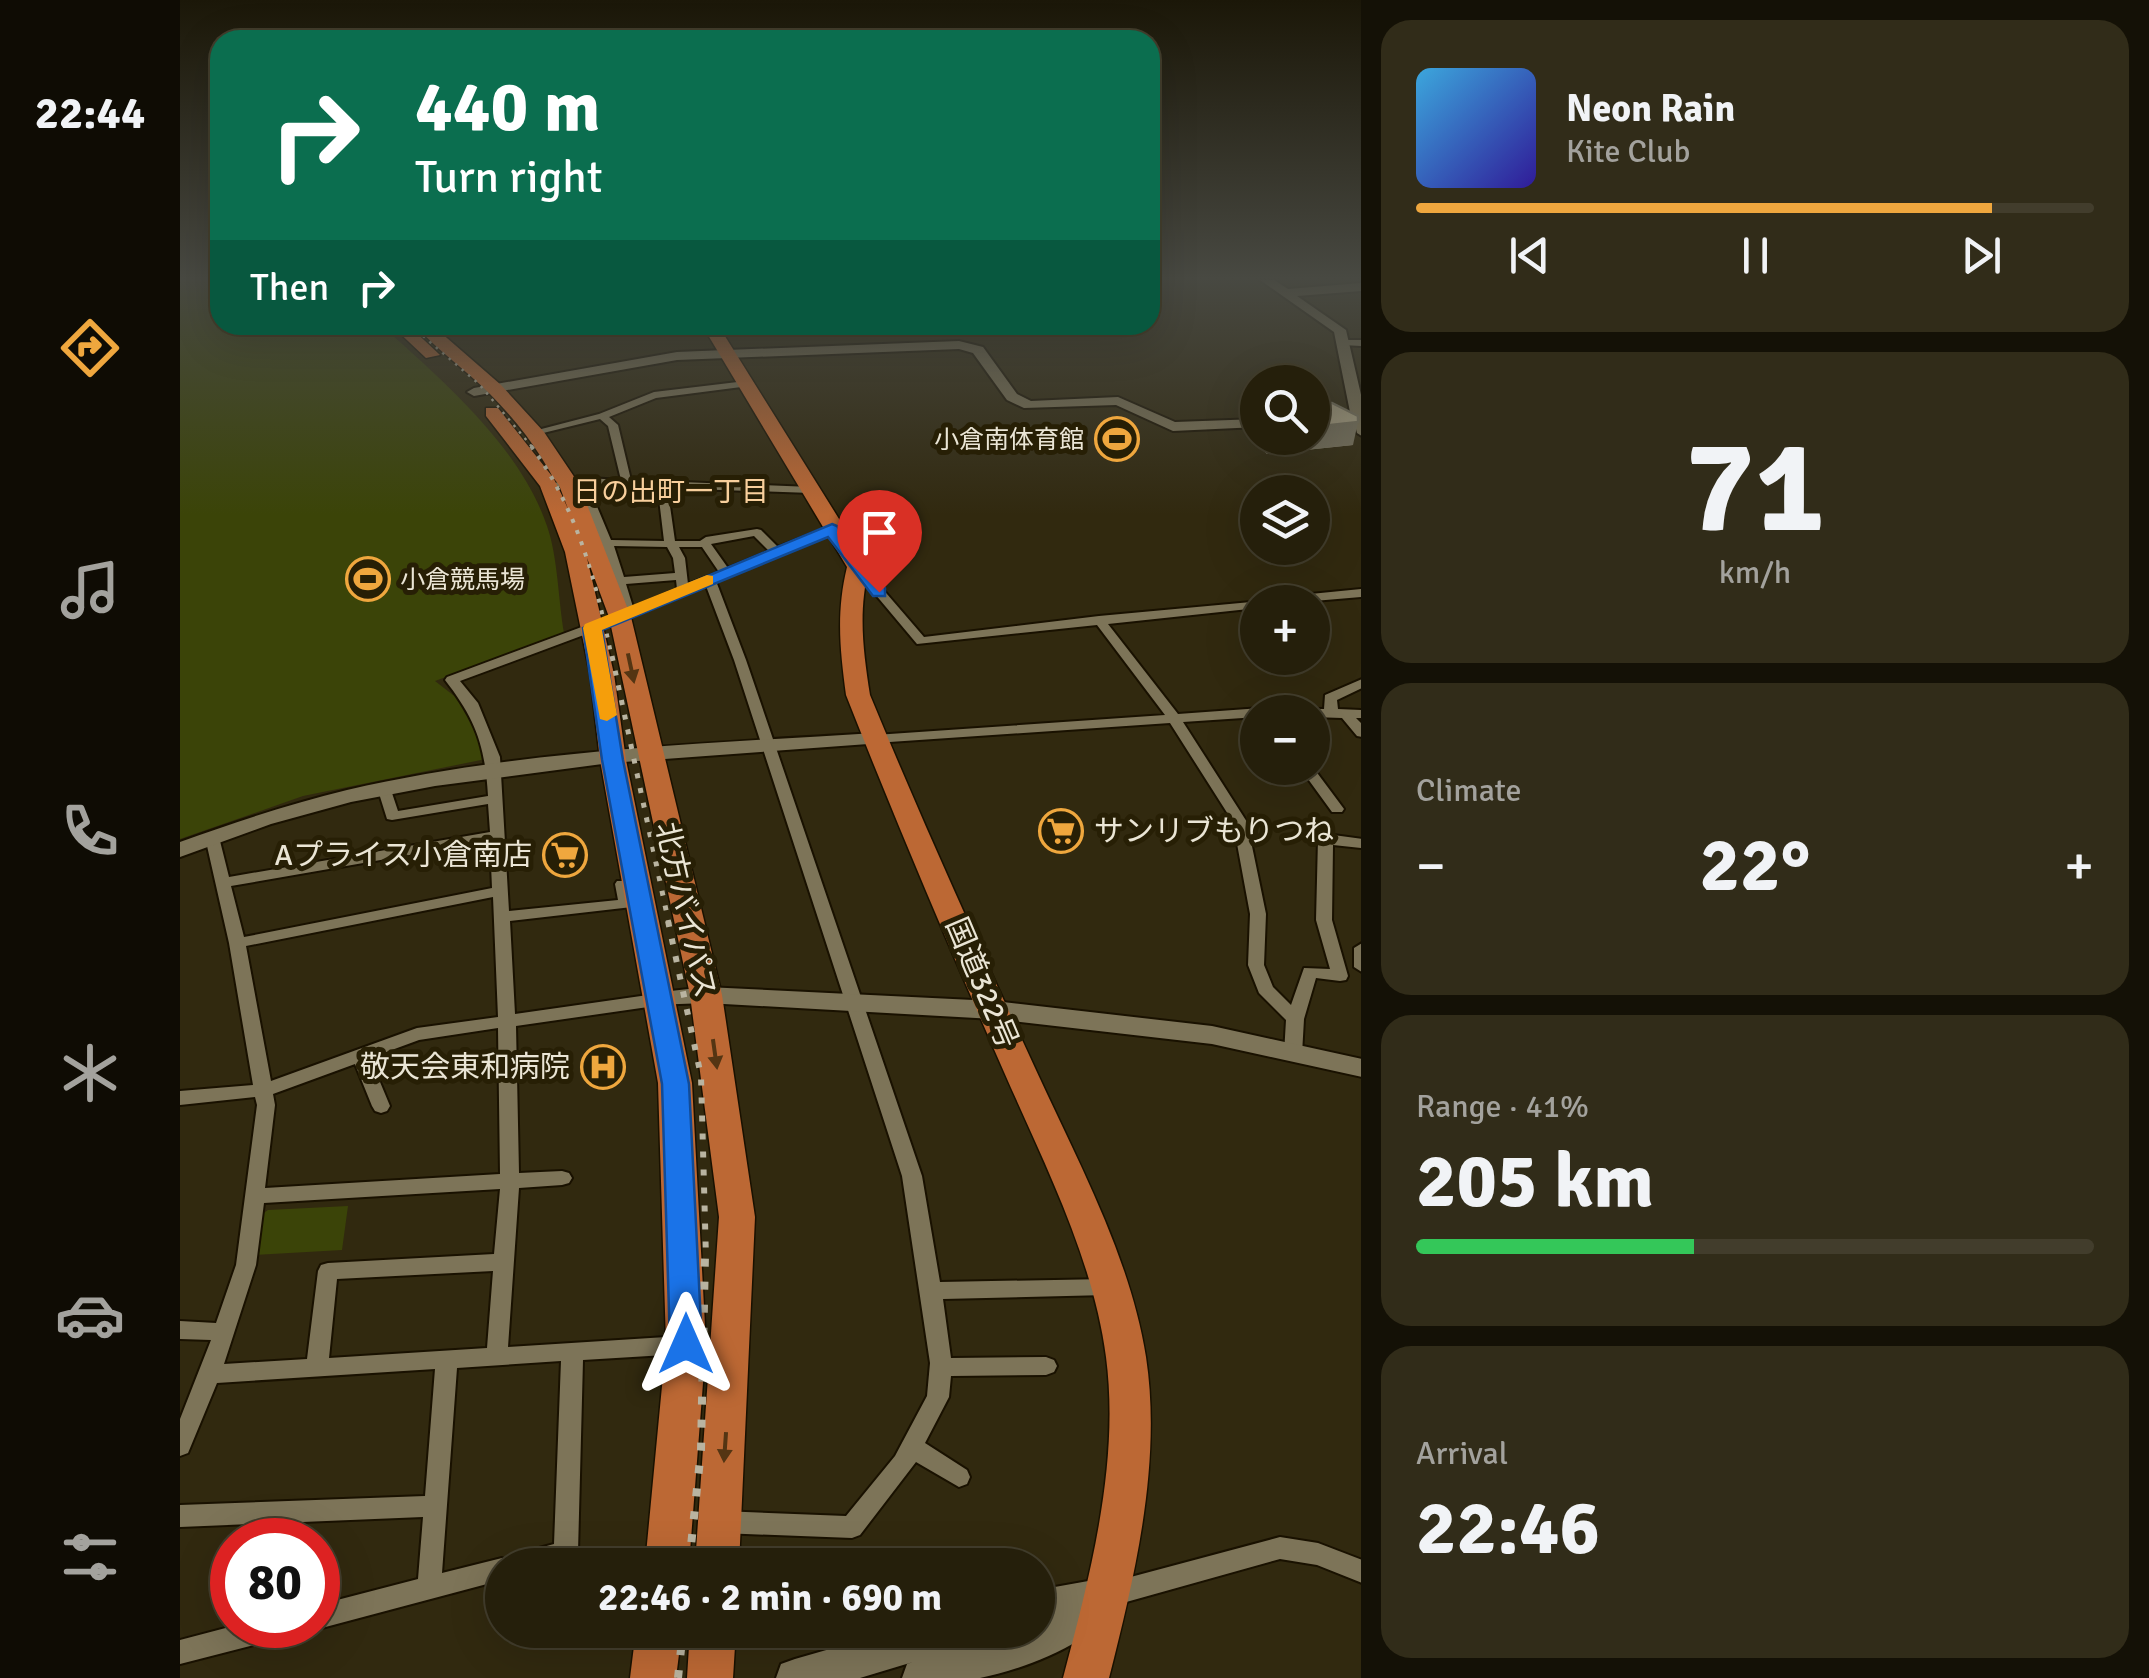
<!DOCTYPE html>
<meta charset="utf-8">
<style>
body{margin:0;font-family:Signika,"Noto Sans JP",sans-serif;background:#312c19;color:#f1f3f6;height:100vh;display:flex;flex-direction:column;font-size:38px;white-space:nowrap}
*{box-sizing:border-box;margin:0}
p{font-size:32px;color:#a3a29d}
.icon{flex:none;width:55px;height:55px;fill:none;stroke:currentColor;stroke-width:2;stroke-linecap:round;stroke-linejoin:round}
.map{position:relative;flex:1;overflow:hidden}
.sheet{display:flex;flex-direction:column;gap:20px;padding:20px;background:#141106;width:788px}
.sheet>*{flex:none}
.banner{position:absolute;left:30px;top:30px;width:950px;height:305px;border-radius:30px;box-shadow:0 10px 40px #0002,0 0 0 2px #423d2c;background:#0b6e4f;color:#fff;overflow:hidden}
.buttons{position:absolute;left:1060px;top:365px;display:grid;gap:20px}
.buttons a{display:grid;place-items:center;width:90px;height:90px;border-radius:50%;background:#251f0b;box-shadow:0 10px 40px #0002,0 0 0 2px #423d2c;font-size:50px}
.speed{position:absolute;left:30px;top:1518px;display:flex;gap:20px;font-size:50px;font-weight:700;text-align:center}
.speed>*{display:grid;place-content:center;width:130px;height:130px;border-radius:50%;background:#251f0b;box-shadow:0 10px 40px #0002,0 0 0 2px #423d2c;line-height:1}
.speed .limit{border:15px solid #d22;background:#fff;color:#111}
.pin{position:absolute;display:grid;place-items:center;width:85px;height:85px;color:#fff;margin:-102px -42px;border-radius:50% 50% 50% 0;rotate:-45deg;box-shadow:0 0 10px #0007}
.pin .icon{rotate:45deg}
.me{position:absolute;width:110px;margin:-55px;rotate:0deg;stroke-linejoin:round;filter:drop-shadow(0 0 8px #0008)}
.turn{display:flex;align-items:center;gap:35px;height:210px;padding:0 40px;font-size:45px}
.turn .icon{width:130px;height:130px;stroke-width:2.5}
.turn b{display:block;font-size:70px;line-height:85px}
.then{display:flex;align-items:center;height:95px;padding:0 40px;background:#0003;gap:20px;font-size:38px}
.big{font-size:75px;font-weight:800;line-height:1.1}
.sheet .tile{flex:1;display:flex;flex-direction:column;justify-content:center;gap:15px;min-width:0;padding:0 35px;border-radius:30px;background:#312c19}
.sheet .dial{align-items:center;gap:0}
.dial b{font-size:130px;line-height:1}
.song{display:flex;align-items:center;gap:30px}
.cover{width:120px;height:120px;border-radius:15px;background:linear-gradient(135deg,hsl(200 70% 55%),hsl(250 70% 35%))}
.played{height:10px;border-radius:5px;background:linear-gradient(90deg,#efa73e 85%,#423d2c 85%)}
.keys{display:flex;justify-content:space-around;direction:ltr}
.heat{display:flex;justify-content:space-between;align-items:center;font-size:55px;direction:ltr}
.charge{height:15px;border-radius:8px;background:linear-gradient(90deg,#34c759 41%,#423d2c 0)}
.trip{position:absolute;left:305px;top:1548px;width:570px;height:100px;border-radius:50px;background:#251f0b;box-shadow:0 10px 40px #0002,0 0 0 2px #423d2c;font-weight:800;line-height:100px;text-align:center}
main{display:flex;flex:1;min-height:0}
.dock{display:flex;flex-direction:column;width:180px;justify-content:space-around;align-items:center;background:#0f0c04;color:#a3a29d}
.dock .icon{width:70px;height:70px}
.dock .on{color:#efa73e}
.dock b{font-size:45px;color:#f1f3f6}
.map>svg:first-child{display:block}
.green{fill:#3b4408}
.lines{fill:none;stroke-linecap:round;stroke-linejoin:round}
.street-casing{stroke:#191100;stroke-width:4}
.secondary-casing{stroke:#191100;stroke-width:4}
.highway-casing{stroke:#191100;stroke-width:3}
.street{fill:#7d7458;fill-rule:evenodd}
.secondary{fill:#7d7458;fill-rule:evenodd}
.highway{fill:#bc6834;fill-rule:evenodd}
.rail-far4{stroke:#b9b4a1;stroke-width:2.5;stroke-dasharray:2.5 6;stroke-linecap:butt}
.rail-far3{stroke:#b9b4a1;stroke-width:4;stroke-dasharray:4 8;stroke-linecap:butt}
.rail-far2{stroke:#b9b4a1;stroke-width:5;stroke-dasharray:5 10;stroke-linecap:butt}
.rail-far1{stroke:#b9b4a1;stroke-width:6;stroke-dasharray:6 12;stroke-linecap:butt}
.rail{stroke:#b9b4a1;stroke-width:8;stroke-dasharray:8 15;stroke-linecap:butt}
.wall{fill:#968f75}
.shaded-wall{fill:#7a745f}
.building{fill:#afa688;stroke:#7a745f;stroke-width:2.5}
.oneway{fill:#543513}
.route{fill:#1a73e8;stroke:#114b97;stroke-width:2.5}
.slow{fill:#f59e0b}
.labels{text-anchor:middle;stroke-width:10;stroke-linejoin:round;paint-order:stroke}
.far-poi-label{font-size:25px;fill:#eae5d5;stroke:#271f05;text-anchor:end}
.far-neighbourhood-label{font-size:28px;fill:#f8cf9c;stroke:#271f05}
.poi-label{font-size:30px;fill:#eae5d5;stroke:#271f05;text-anchor:end}
.street-label{font-size:30px;fill:#eae5d5;stroke:#271f05}
</style>
<main>
<nav class="dock">
<b>22:44</b>
<svg class="icon on" aria-label="directions" viewBox="0 0 24 24"><path d="M12 3l9 9-9 9-9-9zM9 14v-3h6M13 9l2 2-2 2"/></svg>
<svg class="icon" aria-label="music" viewBox="0 0 24 24"><path d="M9 18V5l10-2v13"/><circle cx="6" cy="18" r="3"/><circle cx="16" cy="16" r="3"/></svg>
<svg class="icon" aria-label="phone" viewBox="0 0 24 24"><path d="M5 4h4l2 5-3 2q2 4 5 5l2-3 5 2v4C11 20 4 13 5 4z"/></svg>
<svg class="icon" aria-label="climate" viewBox="0 0 24 24"><path d="M12 3v18M4 7l16 10M4 17L20 7"/></svg>
<svg class="icon" aria-label="car" viewBox="0 0 24 24"><path d="M5 17H2v-5l4-1 3-4h7l3 4 3 1v5h-3M9 17h6M6 11h13"/><circle cx="7" cy="17" r="2"/><circle cx="17" cy="17" r="2"/></svg>
<svg class="icon" aria-label="filters" viewBox="0 0 24 24"><path d="M4 7h16M4 17h16"/><circle cx="9" cy="7" r="2"/><circle cx="15" cy="17" r="2"/></svg>
</nav>
<div class="map">
<svg width="1182" height="1678" viewBox="0 0 1182 1678">
<rect width="100%" height="100%" fill="#31290f"/>
<!-- green -->
<path class="green" d="M0,280H40V325H201C261,379 340,446 367,526C378,558 378,598 384,633L255,681L282,702L306,759L123,796L0,839Z
M168,1206L162,1250L74,1255L78,1217L88,1210Z"/>
<g class="lines">
<!-- street casing -->
<g class="street-casing">
<path id="street" d="M1166,340H1182V346L1163,345V341Z
M566,381L569,382V386L476,398L429,417L438,425L451,480L631,487L636,490L631,493L484,488L489,499L495,541H520L526,537L577,529L581,530L598,547L648,527H656L658,529L536,581L566,660L742,1176L760,1282L927,1279L934,1281L937,1287L934,1293L927,1295L763,1299L771,1358L866,1357L874,1360L877,1366L874,1372L866,1375L771,1376L769,1397L745,1443L787,1470L790,1477L787,1484L779,1487L736,1462L680,1535L672,1538L541,1533L533,1530L529,1522L533,1514L541,1511L666,1516L715,1456L747,1396L750,1363L722,1176L554,660L526,586L444,620L280,681L298,703L320,757L329,911L438,900L435,884L437,881H449L454,904L452,907L330,921L335,1014L482,993L488,995L491,999L488,1003L482,1005L336,1026L339,1173L382,1171L389,1173L392,1178L389,1183L382,1185L339,1188L328,1347L502,1336L510,1339L513,1345L510,1351L502,1354L403,1360L398,1552L394,1560L379,1565H322V1580L138,1629L129,1625H138V1605L238,1579L243,1517L0,1527V1505L245,1496L255,1369L37,1383L8,1453L0,1456V1419L31,1340L0,1339V1321L36,1323L56,1265L77,1105L75,1097L0,1105V1091L73,1085L49,943L25,837L32,833L39,837L49,877L310,832L308,804L212,820L207,819L197,787L199,784H209L218,811L308,796C305,745 296,720 265,680L267,677L442,612L421,543L397,486L378,487L373,484C392,475 419,479 441,480L428,426L420,419L355,435L350,432L419,414L474,392ZM408,485L474,487L479,499L484,541L431,540ZM574,536L589,551L548,568L531,544ZM434,546L487,547L493,558L495,573L444,577ZM499,547H522L539,572L508,584L505,558ZM496,580L497,589L453,607L446,584ZM310,841L312,888L64,937L51,886ZM313,897L318,1017L237,1028L91,1081L66,946ZM318,1028L320,1174L85,1188L95,1105L93,1094L175,1064L192,1106L195,1111L201,1113L207,1111L210,1106L190,1058L239,1040ZM320,1189L314,1254L148,1263L141,1265L138,1271L127,1359L44,1364L76,1265L84,1203ZM313,1271L307,1348L149,1358L157,1279ZM381,1361L374,1544L337,1554L327,1560L322,1558L262,1573L277,1368Z
M1178,413L1182,414V436L1177,433L1173,416Z
M678,564L682,565L744,637L919,616L1082,601L1078,602V608L928,624L998,714L1081,708L1144,709L1145,695L1182,679V688L1157,700L1158,709L1182,710V718H1176L1182,724V737L1177,736L1162,718L1132,717V712H1078V717L1003,722L1067,822L1086,914L1084,965L1093,987L1111,1005L1124,968L1150,969L1136,920L1138,839L1146,834L1182,839V848L1153,845L1152,920L1168,976L1166,980L1160,981L1136,978L1124,1019L1122,1054L1119,1058H1107L1104,1054L1106,1020L1079,993L1068,965L1070,914L1053,822L990,723L695,743L688,739L695,735L985,715L917,625L737,644L674,569V565Z
M1182,589V597L1122,602H1084L1090,598Z
M1132,766L1164,809L1162,812H1152L1120,768Z
M1182,943V972L1174,967V948Z
M1100,1537L1138,1543L1182,1560V1583L1137,1565L1100,1559L932,1606L923,1602L920,1594L923,1586L932,1582Z
M57,1625H117L114,1634L105,1637L0,1664V1640Z"/>
</g>
<!-- secondary casing -->
<g class="secondary-casing">
<path id="secondary" d="M1080,280H1094L1108,289L1182,283V291L1117,296L1166,330L1182,399V419L1132,423V415L1170,412L1154,332Z
M779,341L803,347L837,394L851,401L938,397L995,422L1078,419V427L993,431L936,405L844,408L827,400L793,353L779,349L497,360L294,396L287,392L294,388L497,352Z
M695,733L702,735L705,739L702,743L430,763L255,786L171,802L91,824L0,857V842C55,822 110,804 167,790C340,750 518,744 695,733Z
M526,987L814,1001L1032,1026L1182,1059V1077L1032,1044L814,1019L526,1003L473,1005L469,999L473,993Z
M925,1578L938,1584L943,1596C924,1640 845,1669 800,1678C776,1678 746,1678 722,1678L727,1664L733,1662L680,1678H596L601,1664L615,1659L716,1630H799L794,1642L831,1630H858V1590Z"/>
</g>
<!-- highway casing -->
<g class="highway-casing">
<path id="highway" d="M211,325H228L260,355L246,358Z
M235,325H252L321,385L364,432L399,484L451,617L542,995L575,1217L559,1565H515L539,1217L510,995L429,617L407,558L434,674L446,760L512,1083L526,1344L509,1565H465L486,1344L478,1083L420,760L410,674L385,552L360,486L306,416V408H318L379,485L393,522C375,472 347,431 309,393C286,370 257,350 235,325Z
M522,325H538L689,567C678,612 683,650 690,695C742,821 798,945 855,1068C897,1160 950,1256 966,1357C982,1462 955,1576 929,1678H883C910,1576 940,1463 926,1357C913,1258 864,1163 824,1072C769,947 716,822 666,695C660,650 656,612 667,567Z
M456,1630H502L496,1678H450Z
M510,1630H556L553,1678H507Z"/>
</g>
<!-- street -->
<use href="#street" class="street"/>
<!-- secondary -->
<use href="#secondary" class="secondary"/>
<!-- highway -->
<use href="#highway" class="highway"/>
<!-- rail-far4 -->
<path class="rail-far4" d="M230,325L299,384L353,448"/>
<!-- rail-far3 -->
<path class="rail-far3" d="M351,446C398,510 416,582 432,658"/>
<!-- rail-far2 -->
<path class="rail-far2" d="M432,656L489,924"/>
<!-- rail-far1 -->
<path class="rail-far1" d="M488,921L521,1076L526,1258"/>
<!-- rail -->
<path class="rail" d="M509,1565L521,1450L525,1255
M498,1678L503,1630"/>
</g>
<!-- wall -->
<path class="wall" d="M1078,418V438H1132L1173,445L1087,454L1072,441L1076,419Z"/>
<!-- shaded-wall -->
<path class="shaded-wall" d="M1178,422L1173,445L1087,454L1090,438H1132V427Z"/>
<!-- building -->
<path class="building" d="M1132,403H1152L1178,416V422L1132,427V413H1134L1132,412Z"/>
<!-- one-way arrows -->
<defs><path id="oneway-solid" d="M-6-.8H1V-3.2L6.5 0L1 3.2V.8H-6Z" transform="scale(2.5)"/></defs>
<g class="oneway">
<use href="#oneway-solid" transform="translate(451 668) rotate(78)"/>
<use href="#oneway-solid" transform="translate(535 1054) rotate(82)"/>
<use href="#oneway-solid" transform="translate(545 1447) rotate(94)"/>
</g>
<!-- sky -->
<linearGradient id="sky" x2="0" y2="1"><stop stop-color="#1b1708"/><stop offset="0.54" stop-color="#484942"/><stop offset="1" stop-color="#484942" stop-opacity="0"/></linearGradient>
<rect width="1182" height="515" fill="url(#sky)"/>
<!-- route -->
<path class="route" d="M652,524L657,526L705,588V596H693L648,537L422,630L443,760L509,1084L522,1344L517,1354L506,1358L495,1354L490,1344L482,1084L422,760L403,628Z"/>
<!-- slow -->
<path class="slow" d="M527,575L533,576V584L422,630L437,715L427,721L420,719L403,628L405,624Z"/>
<!-- icons -->
<defs>
<g id="stadium-ring" transform="scale(2.25)"><circle r="9.5" fill="#271f05" stroke="#efa73e" stroke-width="1.5"/><path d="M0-5a6.5 5 0 1 0 0 10a6.5 5 0 1 0 0-10ZM-3.5-1.8h7v3.6h-7Z" fill="#efa73e"/></g>
<g id="supermarket-ring" transform="scale(2.25)"><circle r="9.5" fill="#271f05" stroke="#efa73e" stroke-width="1.5"/><path d="M-6-5.5h2.5l.6 2H6L4.5 2H-2.5L-4.4-4H-6ZM-1.5 3.2a1.3 1.3 0 1 0 .1 0ZM3 3.2a1.3 1.3 0 1 0 .1 0Z" fill="#efa73e"/></g>
<g id="hospital-ring" transform="scale(2.25)"><circle r="9.5" fill="#271f05" stroke="#efa73e" stroke-width="1.5"/><path d="M-5-5h3v3.5h4V-5h3V5h-3V1.5h-4V5h-3Z" fill="#efa73e"/></g>
</defs>
<g fill-rule="evenodd">
<use href="#stadium-ring" x="937" y="439"/>
<use href="#stadium-ring" x="188" y="579"/>
<use href="#supermarket-ring" x="881" y="831"/>
<use href="#supermarket-ring" x="385" y="855"/>
<use href="#hospital-ring" x="423" y="1067"/>
</g>
<g class="labels">
<!-- far-poi labels -->
<g class="far-poi-label">
<text x="904" y="448">小倉南体育館</text>
<text x="220" y="588" text-anchor="start">小倉競馬場</text>
</g>
<!-- far-neighbourhood labels -->
<g class="far-neighbourhood-label">
<text x="491" y="501">日の出町一丁目</text>
</g>
<!-- poi labels -->
<g class="poi-label">
<text x="914" y="841" text-anchor="start">サンリブもりつね</text>
<text x="352" y="865">Aプライス小倉南店</text>
<text x="390" y="1077">敬天会東和病院</text>
</g>
<!-- street labels -->
<g class="street-label">
<text transform="translate(506 910) rotate(77)" y="10">北方バイパス</text>
<text transform="translate(802 983) rotate(67)" y="10">国道322号</text>
</g>
</g>
</svg>
<div class="buttons">
<a><svg class="icon" aria-label="search" viewBox="0 0 24 24"><circle cx="10" cy="10" r="6"/><path d="M15 15l6 6"/></svg></a>
<a><svg class="icon" aria-label="layers" viewBox="0 0 24 24"><path d="M12 4l9 5-9 5-9-5zM3 14l9 5 9-5"/></svg></a>
<a>+</a>
<a>−</a>
</div>
<div class="speed"><div class="limit">80</div></div>
<div class="pin" style="left:699px;top:592px;background:#d93025"><svg class="icon" aria-label="arrive" viewBox="0 0 24 24"><path d="M6 21V4h12l-3 4 3 4H6"/></svg></div>
<svg class="me" style="left:506px;top:1344px" viewBox="-20 -20 40 40"><path d="M0-17L14 15 0 8-14 15z" fill="#1a73e8" stroke="#fff" stroke-width="4"/></svg>
<div class="trip">22:46 · 2 min · 690 m</div>
<div class="banner">
<div class="turn"><svg class="icon" aria-label="right" viewBox="0 0 24 24"><path d="M7 20v-9h11M14 6l5 5-5 5"/></svg><div><b>440 m</b>Turn right</div></div>
<div class="then">Then<svg class="icon" aria-label="right" viewBox="0 0 24 24"><path d="M7 20v-9h11M14 6l5 5-5 5"/></svg></div>
</div>
</div>
<section class="sheet">
<div class="tile">
<div class="song"><i class="cover"></i><div><b>Neon Rain</b><p>Kite Club</p></div></div>
<div class="played"></div>
<div class="keys"><svg class="icon" aria-label="previous" viewBox="0 0 24 24"><path d="M18 5L8 12l10 7zM5 5v14"/></svg><svg class="icon" aria-label="pause" viewBox="0 0 24 24"><path d="M8 5v14M16 5v14"/></svg><svg class="icon" aria-label="next" viewBox="0 0 24 24"><path d="M6 5l10 7-10 7zM19 5v14"/></svg></div>
</div>
<div class="tile dial"><b>71</b><p>km/h</p></div>
<div class="tile"><p>Climate</p>
<div class="heat"><a>−</a><b class="big">22°</b><a>+</a></div>
</div>
<div class="tile"><p>Range · 41%</p><b class="big">205 km</b><div class="charge"></div></div>
<div class="tile"><p>Arrival</p><b class="big">22:46</b></div>
</section>
</main>
